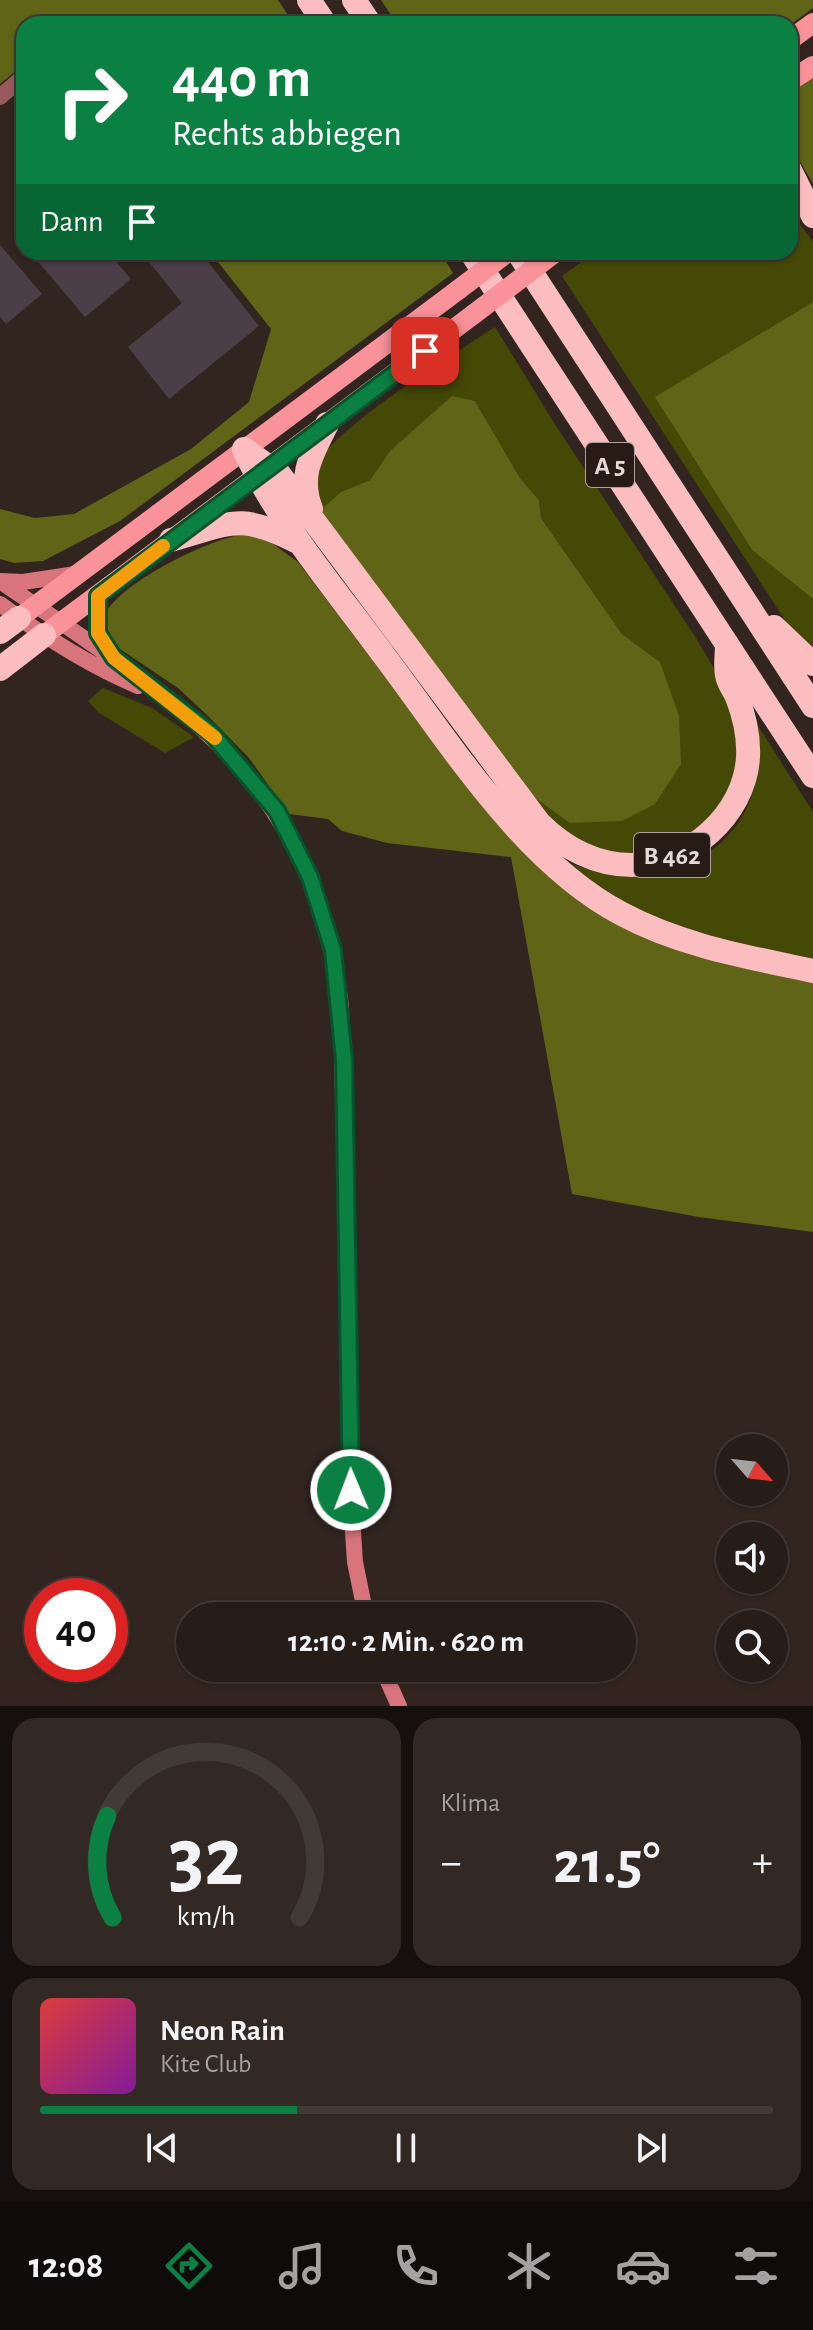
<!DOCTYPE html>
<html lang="de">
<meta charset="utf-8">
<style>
body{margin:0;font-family:"Alegreya Sans",sans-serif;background:#322925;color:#f1f3f6;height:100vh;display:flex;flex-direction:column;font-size:30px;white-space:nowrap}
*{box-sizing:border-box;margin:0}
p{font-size:26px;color:#a4a1a2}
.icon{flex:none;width:44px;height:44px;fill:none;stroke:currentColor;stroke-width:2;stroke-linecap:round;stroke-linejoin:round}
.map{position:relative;height:1706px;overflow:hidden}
.sheet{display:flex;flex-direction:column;gap:12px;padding:12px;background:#150f0d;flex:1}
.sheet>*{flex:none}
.hud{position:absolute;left:16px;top:16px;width:782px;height:244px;border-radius:24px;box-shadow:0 2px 6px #0004,0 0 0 2px #423a37;background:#0b8043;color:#fff;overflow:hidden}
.needle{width:52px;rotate:118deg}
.fabs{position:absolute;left:716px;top:1434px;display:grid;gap:16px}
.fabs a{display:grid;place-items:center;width:72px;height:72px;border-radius:50%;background:#261c18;box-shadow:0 2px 6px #0004,0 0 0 2px #423a37;font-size:40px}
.speed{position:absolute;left:24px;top:1578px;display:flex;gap:16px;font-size:40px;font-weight:700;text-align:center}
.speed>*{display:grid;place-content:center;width:104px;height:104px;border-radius:50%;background:#261c18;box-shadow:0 2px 6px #0004,0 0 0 2px #423a37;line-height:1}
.speed .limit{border:12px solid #d22;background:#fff;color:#111}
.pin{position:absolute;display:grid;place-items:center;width:68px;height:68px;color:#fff;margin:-34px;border-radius:16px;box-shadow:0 4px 12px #0006}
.me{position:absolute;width:88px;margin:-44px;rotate:359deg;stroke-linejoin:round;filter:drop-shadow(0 0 6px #0008)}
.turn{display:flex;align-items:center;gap:28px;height:168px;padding:0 24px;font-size:36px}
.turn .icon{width:104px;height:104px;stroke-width:2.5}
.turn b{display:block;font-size:56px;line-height:68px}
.then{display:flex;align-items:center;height:76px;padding:0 24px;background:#0003;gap:16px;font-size:30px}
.big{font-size:60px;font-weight:700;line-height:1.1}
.sheet .widget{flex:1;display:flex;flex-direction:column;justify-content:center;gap:12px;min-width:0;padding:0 28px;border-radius:24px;background:#322925}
.sheet .dial{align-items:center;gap:0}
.dial svg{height:208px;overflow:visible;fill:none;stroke:#423a37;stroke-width:7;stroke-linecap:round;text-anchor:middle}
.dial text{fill:#f1f3f6;stroke:none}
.song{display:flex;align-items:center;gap:24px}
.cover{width:96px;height:96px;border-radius:12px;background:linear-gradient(135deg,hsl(0 70% 55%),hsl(290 70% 35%))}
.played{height:8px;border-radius:4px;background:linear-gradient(90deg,#0b8043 35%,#423a37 35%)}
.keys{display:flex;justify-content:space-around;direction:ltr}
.heat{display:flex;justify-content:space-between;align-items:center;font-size:44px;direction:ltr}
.sheet .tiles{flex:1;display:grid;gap:12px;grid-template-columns:1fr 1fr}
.widget:last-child{grid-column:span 2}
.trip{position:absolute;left:176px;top:1602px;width:460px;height:80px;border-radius:40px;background:#261c18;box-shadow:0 2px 6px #0004,0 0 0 2px #423a37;font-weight:700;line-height:80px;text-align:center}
.tabs{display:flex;height:128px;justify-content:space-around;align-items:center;background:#0f0b0a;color:#a4a1a2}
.tabs .icon{width:56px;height:56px}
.tabs .current{color:#0b8043}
.tabs b{font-size:36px;color:#f1f3f6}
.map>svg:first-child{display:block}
.green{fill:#454906;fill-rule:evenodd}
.forest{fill:#5f6416}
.building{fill:#4b3e47}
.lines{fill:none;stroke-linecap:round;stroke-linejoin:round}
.street{stroke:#985a5e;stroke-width:16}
.secondary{stroke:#d7747c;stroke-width:16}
.primary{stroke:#f99299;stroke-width:20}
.highway{stroke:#fcbdc0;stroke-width:24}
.primary-bridge{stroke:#f99299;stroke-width:20}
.route-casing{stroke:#07532c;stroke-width:20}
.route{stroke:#0b8043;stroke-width:14}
.slow{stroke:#f59e0b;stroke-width:14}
.labels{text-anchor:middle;stroke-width:8;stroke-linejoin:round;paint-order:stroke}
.shield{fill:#281b16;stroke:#aba09c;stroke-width:2}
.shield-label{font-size:26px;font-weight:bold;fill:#e3d9d6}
</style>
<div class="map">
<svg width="813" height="1706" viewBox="0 0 813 1706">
<rect width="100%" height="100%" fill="#322520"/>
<!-- green -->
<path class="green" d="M790,211L813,242V302L656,397L752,550L813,599V656L801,645L562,276L595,252H790Z
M495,327L558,429L696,638L725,687L740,730L732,793L697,835L644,856L587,850L539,812L321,511C318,500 313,486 313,475C315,438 461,350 495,327ZM475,401L520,478L539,500L541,518L622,634L660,662L341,492L370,480L390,451Z
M103,688L152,708L194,737L165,753L99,713L88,701Z
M758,726L813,812V963L668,926L600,889L571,864C643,889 731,870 754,788C760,768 759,747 758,726Z"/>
<!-- forest -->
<path class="forest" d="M0,0H278L294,24H24V64L0,84Z
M381,0H813V8L790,25L397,24Z
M813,75V184L790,144V91Z
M210,252H440L453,273L120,521L43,561L14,563L0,559V509L35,518L74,514L191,449L249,402L271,329Z
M813,302V599L752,550L655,397Z
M452,396L475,401L520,478L539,500L541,518L622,634L660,662L679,716L681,764L655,804L622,821L570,823L526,791L321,510L341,492L370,480L390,451Z
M243,534L265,538L298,562L475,796L567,887L813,977V1232L699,1217L572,1194L511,857L387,843L342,831L328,819L289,814L249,758L207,715L178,688L111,643L103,618C117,583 208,540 243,534Z"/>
<!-- building -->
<path class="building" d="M0,245L42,294L6,324L0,317Z
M30,252H108L131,279L85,317Z
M141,252H200L259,326L169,399L128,347L182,303Z"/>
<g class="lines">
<!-- street -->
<path class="street" d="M0,97L24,76"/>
<!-- secondary -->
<path class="secondary" d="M0,581C176,702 312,774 341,1006L352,1517L355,1562L366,1616
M0,581L23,582L76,574
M98,596V633L110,654
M0,604C43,636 88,665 138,686
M382,1668L399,1706"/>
<!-- primary -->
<path class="primary" d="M790,40L813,23
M790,81L813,66
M19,618L458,290
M44,635L474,314"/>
<!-- highway -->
<path class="highway" d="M309,0L325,24
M354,0L370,24
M790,170L813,216
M471,252L813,776
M518,252L813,706
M244,449L279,474L539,823C564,848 596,865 632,865C688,864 745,815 748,757C749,738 744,715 737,697C734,690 728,683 727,675C725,665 727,654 727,644
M245,452C281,526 336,590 385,657C450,743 524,863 622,914C682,946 748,957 813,971
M311,509C298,475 312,454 327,424
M171,540C231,523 239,512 298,542
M774,627L813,664
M0,632L19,618
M0,669L44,635"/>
<!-- primary-bridge -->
<path class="primary-bridge" d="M458,290L508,252
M474,314L553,254"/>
</g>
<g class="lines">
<!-- route casing -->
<g class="route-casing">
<path id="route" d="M351,1490L344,1060L333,950L310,877L277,811L212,734L114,658L98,633V596L425,351"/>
</g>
<!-- route -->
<use href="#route" class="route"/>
<!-- slow -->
<path class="slow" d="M163,546L98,596V633L114,658L215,738"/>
</g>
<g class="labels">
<!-- shield labels -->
<g class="shield">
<rect x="586" y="443" width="48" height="44" rx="6"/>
<rect x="634" y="833" width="76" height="44" rx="6"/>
</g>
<g class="shield-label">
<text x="610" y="474">A 5</text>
<text x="672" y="864">B 462</text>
</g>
</g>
</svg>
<div class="fabs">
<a><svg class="needle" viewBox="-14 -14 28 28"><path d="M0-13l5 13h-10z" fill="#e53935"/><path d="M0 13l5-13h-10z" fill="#a4a1a2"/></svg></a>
<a><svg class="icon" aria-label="sound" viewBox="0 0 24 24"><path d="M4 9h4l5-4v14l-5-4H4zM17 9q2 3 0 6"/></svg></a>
<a><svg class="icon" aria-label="search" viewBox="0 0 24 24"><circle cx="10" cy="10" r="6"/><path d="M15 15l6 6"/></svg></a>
</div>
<div class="speed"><div class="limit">40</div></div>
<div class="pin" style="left:425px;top:351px;background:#d93025"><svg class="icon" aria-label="arrive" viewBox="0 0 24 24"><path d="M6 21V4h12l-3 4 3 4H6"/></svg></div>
<svg class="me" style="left:351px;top:1490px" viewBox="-20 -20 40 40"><circle r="17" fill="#0b8043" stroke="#fff" stroke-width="3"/><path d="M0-11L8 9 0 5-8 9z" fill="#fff"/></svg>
<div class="trip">12:10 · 2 Min. · 620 m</div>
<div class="hud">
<div class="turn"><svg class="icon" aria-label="right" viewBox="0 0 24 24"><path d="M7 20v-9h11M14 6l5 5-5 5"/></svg><div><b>440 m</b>Rechts abbiegen</div></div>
<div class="then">Dann<svg class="icon" aria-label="arrive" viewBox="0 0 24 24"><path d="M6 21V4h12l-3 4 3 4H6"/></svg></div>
</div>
</div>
<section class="sheet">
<div class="tiles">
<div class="widget dial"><svg viewBox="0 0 100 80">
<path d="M14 69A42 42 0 1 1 86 69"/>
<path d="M14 69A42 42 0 0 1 12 30" stroke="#0b8043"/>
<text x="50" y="56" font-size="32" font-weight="700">32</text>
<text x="50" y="72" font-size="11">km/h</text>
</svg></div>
<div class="widget"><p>Klima</p>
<div class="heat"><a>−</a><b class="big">21.5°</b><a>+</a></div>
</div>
<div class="widget">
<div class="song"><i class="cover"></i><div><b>Neon Rain</b><p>Kite Club</p></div></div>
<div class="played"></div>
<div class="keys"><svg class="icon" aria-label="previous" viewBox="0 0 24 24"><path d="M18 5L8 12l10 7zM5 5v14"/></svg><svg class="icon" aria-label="pause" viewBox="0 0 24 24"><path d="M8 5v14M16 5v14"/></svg><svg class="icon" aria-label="next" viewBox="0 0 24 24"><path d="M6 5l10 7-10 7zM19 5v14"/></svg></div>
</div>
</div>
</section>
<nav class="tabs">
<b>12:08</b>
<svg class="icon current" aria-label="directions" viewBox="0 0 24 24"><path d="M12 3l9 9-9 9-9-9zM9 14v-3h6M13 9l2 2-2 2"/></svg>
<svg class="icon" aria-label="music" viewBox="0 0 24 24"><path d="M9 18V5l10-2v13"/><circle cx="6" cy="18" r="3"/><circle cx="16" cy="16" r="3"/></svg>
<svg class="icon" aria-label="phone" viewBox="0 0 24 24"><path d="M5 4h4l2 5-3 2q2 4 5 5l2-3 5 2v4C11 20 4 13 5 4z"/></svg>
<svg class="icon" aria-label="climate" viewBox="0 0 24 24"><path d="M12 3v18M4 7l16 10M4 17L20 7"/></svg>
<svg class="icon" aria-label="car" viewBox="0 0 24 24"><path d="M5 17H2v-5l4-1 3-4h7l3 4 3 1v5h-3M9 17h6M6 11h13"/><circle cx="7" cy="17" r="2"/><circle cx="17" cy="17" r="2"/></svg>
<svg class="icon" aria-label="filters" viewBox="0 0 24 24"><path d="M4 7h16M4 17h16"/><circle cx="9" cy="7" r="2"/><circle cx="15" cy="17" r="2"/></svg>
</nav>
